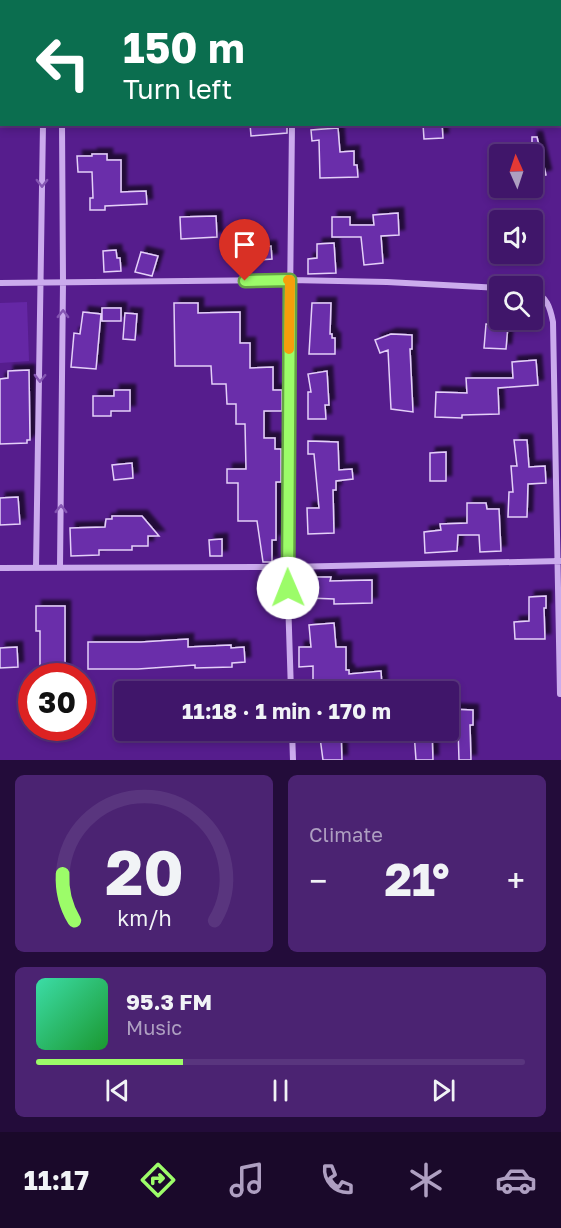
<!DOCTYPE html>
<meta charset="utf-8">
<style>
body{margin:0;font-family:"Golos Text",sans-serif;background:#4b2372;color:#f1f3f6;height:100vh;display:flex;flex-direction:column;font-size:22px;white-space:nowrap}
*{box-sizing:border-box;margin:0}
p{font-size:20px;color:#ae9fc1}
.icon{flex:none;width:33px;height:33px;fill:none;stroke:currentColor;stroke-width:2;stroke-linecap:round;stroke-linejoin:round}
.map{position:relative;height:760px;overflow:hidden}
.sheet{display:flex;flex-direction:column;gap:15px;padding:15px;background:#230c3a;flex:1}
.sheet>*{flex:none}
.hud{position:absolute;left:0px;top:0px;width:561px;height:126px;box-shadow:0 3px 9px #0003,0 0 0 2px #59357e;background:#0b6e4f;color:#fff;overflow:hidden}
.needle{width:39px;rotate:357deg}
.buttons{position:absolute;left:489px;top:144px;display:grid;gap:12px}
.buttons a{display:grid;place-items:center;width:54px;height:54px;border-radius:6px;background:#40166a;box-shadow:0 3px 9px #0003,0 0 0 2px #59357e;font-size:30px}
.speed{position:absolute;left:18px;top:663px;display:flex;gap:12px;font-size:30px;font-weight:700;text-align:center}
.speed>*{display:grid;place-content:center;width:78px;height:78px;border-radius:50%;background:#40166a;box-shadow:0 3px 9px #0003,0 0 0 2px #59357e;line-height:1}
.speed .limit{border:9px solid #d22;background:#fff;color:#111}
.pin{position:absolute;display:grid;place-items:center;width:51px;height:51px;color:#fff;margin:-62px -26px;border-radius:50% 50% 50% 0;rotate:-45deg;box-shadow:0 0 6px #0007}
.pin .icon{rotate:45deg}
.me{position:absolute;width:66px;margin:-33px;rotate:359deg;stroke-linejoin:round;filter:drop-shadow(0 0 4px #0008)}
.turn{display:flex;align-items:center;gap:21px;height:126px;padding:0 24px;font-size:27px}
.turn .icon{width:78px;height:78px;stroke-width:2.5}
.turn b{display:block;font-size:42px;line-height:51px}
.big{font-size:45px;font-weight:700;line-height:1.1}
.sheet .card{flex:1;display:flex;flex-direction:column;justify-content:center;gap:9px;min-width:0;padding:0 21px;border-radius:9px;background:#4b2372}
.sheet .dial{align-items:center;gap:0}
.dial svg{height:156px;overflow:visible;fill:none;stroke:#59357e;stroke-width:7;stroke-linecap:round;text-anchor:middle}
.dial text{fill:#f1f3f6;stroke:none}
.song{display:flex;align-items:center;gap:18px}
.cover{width:72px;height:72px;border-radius:9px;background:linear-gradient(135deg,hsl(160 70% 55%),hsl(130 70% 35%))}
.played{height:6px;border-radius:3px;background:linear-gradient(90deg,#9cfc69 30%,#59357e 30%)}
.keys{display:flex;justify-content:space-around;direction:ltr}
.heat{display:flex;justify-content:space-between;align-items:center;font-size:33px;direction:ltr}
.sheet .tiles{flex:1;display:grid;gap:15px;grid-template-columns:1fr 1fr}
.card:last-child{grid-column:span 2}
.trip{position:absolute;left:114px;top:681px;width:345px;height:60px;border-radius:6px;background:#40166a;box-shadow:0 3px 9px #0003,0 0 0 2px #59357e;font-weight:700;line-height:60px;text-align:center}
.tabs{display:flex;height:96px;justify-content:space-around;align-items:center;background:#1a092a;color:#ae9fc1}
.tabs .icon{width:42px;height:42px}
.tabs .selected{color:#9cfc69}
.tabs b{font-size:27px;color:#f1f3f6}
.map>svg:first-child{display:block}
.green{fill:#6527a5}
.building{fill:#6b2daa;stroke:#e4d0f9;stroke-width:1.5;filter:url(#shadow)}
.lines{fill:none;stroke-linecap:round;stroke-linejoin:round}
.street{stroke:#cbabed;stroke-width:6}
.oneway{stroke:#8556b3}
.route-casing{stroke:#65a444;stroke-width:15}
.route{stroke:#9cfc69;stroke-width:10}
.slow{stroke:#f59e0b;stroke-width:10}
</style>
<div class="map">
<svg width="561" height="760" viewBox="0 0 561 760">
<defs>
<filter id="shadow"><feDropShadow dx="5.5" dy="-5.5" stdDeviation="1.5" flood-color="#0009"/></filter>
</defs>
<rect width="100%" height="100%" fill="#561d8d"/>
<!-- green -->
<path class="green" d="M27,302L29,361L0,363V303Z"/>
<!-- building -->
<path class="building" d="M250,124H287V133L251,136Z
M423,124H442L443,138L424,139Z
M338,128L340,152L354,151V165H357L358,177L320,178L319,140L312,141L311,130Z
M532,137H537L546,175L532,178Z
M92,154H107V160H121V192L146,191L147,204L105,206V210H90V198H93L92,172H78L77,156H92Z
M398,213L399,235L381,236L383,263L364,265L361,237H332V217H350V225H374L373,215Z
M216,216L217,237L181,239L180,217Z
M334,243L336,273L308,274V259L317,258V244Z
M271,246L272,259L246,261V249Z
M116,250L117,258H120L121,271L104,272L103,251Z
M141,252L158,256L152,276L135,272Z
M174,303H198V313L240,312V343H250V368L273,367V390H282V411H264V438H275V449H281V482H276V540H272V562H263L257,521H238V483H227V469H246L245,424H236V404H227L226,384H212L211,366H175Z
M312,303H331L330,334H332V338H335V354H309Z
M102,308H121V321H102Z
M83,312L101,314L96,369L71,367L74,333L80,334Z
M125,313L137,314L135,340L123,339Z
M486,324L508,325L506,349L484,348Z
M391,334L412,335V349H410L413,412L391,409L388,350L380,353L375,340Z
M536,360L538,385L498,388L499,414L462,415V418L435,417L436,392L467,393L466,378H513L512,362Z
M29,370L30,440H27V443L0,444V379L8,378V371Z
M327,371L329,405H325L326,419H308V392H311L308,374Z
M114,390H130V411H111V416H93V396H114Z
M514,440H527L529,467L545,466L546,483L528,484L527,517H508L509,492H513L511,466H517Z
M308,441L338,442L339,470L352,469L353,479L336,481V490H333L334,533L308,534L307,508H319L314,454H308Z
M446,452V481H430V453Z
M132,463L133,478L114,480L112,465Z
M18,497L20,524L0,525V498Z
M467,503H486L487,509H499L501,551L480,552L479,535H458L457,551L425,553L424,532L441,530L440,524L467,523Z
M112,516H142L159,536H148V546H132V550H99V555L71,556L70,528L105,527L106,519H112Z
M222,539V556H210L209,540Z
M309,577H331L330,581L372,580V603L334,604V599L309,598V591H298V579H309Z
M546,596V608H544L545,639H515L514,622L529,621V597Z
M36,606H65V670H40V631H36Z
M334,623L336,647H346V670H349V674L381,671L382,687L359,689V687L313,688V666L299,667V647H311L309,625Z
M188,639V647L231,645V648L244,647L245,662L232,663V667L195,668V665L138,669H88V642H141Z
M17,647L18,667L0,668V648Z
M448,709L473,710V725H470L471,760H459L458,727L448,728Z
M319,730H341L342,760H323Z
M432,731L433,760H416L414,732Z"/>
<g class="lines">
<!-- street -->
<path class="street" d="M59,0L60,2
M294,0V2
M46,2V0
M0,5H2
M560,34L561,35
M0,283L290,280L387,282L500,288
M532,290C547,297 550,307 553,322L560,694
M60,567L63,282L62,124
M0,568L287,567L561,561
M36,568L43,124
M291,692L287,567L292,124
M292,730L293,760"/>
</g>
<!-- one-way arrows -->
<defs><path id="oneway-chevron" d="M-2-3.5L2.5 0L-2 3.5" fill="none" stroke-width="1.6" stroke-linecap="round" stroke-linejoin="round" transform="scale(1.5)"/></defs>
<g class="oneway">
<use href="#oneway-chevron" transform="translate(42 183) rotate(90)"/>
<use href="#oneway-chevron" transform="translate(63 314) rotate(-89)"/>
<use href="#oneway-chevron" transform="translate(40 378) rotate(91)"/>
<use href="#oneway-chevron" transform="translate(61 509) rotate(-89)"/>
</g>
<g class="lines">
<!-- route casing -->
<g class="route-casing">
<path id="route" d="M245,281L290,280L288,588"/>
</g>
<!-- route -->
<use href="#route" class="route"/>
<!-- slow -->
<path class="slow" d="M288,280H290L289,349"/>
</g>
</svg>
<div class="buttons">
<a><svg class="needle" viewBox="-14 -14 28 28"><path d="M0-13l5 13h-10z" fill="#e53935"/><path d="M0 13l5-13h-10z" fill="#ae9fc1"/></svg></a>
<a><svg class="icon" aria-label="sound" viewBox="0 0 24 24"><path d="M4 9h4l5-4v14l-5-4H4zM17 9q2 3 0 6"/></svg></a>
<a><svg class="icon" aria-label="search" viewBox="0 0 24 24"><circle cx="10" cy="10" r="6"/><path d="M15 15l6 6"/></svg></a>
</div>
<div class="speed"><div class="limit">30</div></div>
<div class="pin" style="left:245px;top:281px;background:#d93025"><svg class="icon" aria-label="arrive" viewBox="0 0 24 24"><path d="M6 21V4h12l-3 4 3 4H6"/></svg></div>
<svg class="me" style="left:288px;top:588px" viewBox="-20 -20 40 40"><circle r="19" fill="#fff"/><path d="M0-13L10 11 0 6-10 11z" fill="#9cfc69"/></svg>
<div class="trip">11:18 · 1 min · 170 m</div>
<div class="hud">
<div class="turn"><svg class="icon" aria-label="left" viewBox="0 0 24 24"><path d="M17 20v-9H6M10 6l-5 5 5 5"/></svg><div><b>150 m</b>Turn left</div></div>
</div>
</div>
<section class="sheet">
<div class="tiles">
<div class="card dial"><svg viewBox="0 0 100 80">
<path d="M14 69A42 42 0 1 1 86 69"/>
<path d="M14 69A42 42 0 0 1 8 45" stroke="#9cfc69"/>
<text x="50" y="56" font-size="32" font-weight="700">20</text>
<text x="50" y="72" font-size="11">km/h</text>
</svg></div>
<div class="card"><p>Climate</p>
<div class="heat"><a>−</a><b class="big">21°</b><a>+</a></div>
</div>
<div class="card">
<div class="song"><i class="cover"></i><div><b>95.3 FM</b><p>Music</p></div></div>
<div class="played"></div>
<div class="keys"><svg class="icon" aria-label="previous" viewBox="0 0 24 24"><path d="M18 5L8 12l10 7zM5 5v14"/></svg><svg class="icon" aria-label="pause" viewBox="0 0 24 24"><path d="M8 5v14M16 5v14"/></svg><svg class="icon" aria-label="next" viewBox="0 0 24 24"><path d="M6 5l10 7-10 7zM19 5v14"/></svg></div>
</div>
</div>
</section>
<nav class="tabs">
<b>11:17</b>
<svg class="icon selected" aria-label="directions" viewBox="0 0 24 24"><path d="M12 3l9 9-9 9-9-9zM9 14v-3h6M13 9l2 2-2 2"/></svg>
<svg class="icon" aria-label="music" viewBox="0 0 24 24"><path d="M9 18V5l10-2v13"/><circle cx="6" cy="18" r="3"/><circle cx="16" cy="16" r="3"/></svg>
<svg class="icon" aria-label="phone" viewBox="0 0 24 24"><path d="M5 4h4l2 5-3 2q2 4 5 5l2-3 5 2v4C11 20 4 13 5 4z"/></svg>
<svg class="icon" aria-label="climate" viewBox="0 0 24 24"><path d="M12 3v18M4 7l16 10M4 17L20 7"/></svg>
<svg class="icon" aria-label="car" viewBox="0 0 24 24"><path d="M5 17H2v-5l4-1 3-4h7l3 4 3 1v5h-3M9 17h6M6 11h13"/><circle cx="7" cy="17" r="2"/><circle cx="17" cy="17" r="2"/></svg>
</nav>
